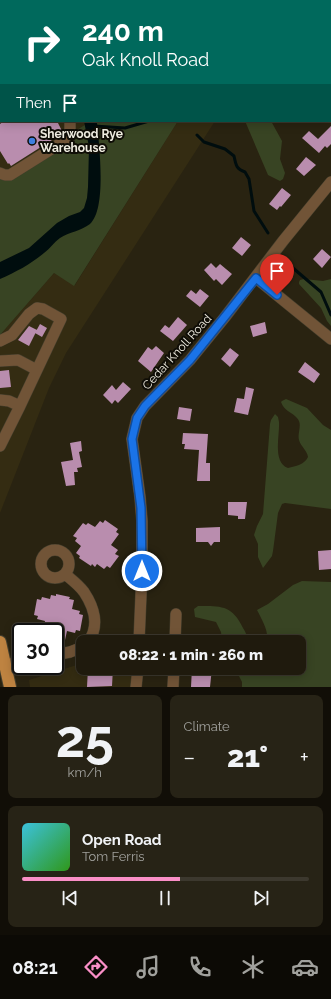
<!DOCTYPE html>
<meta charset="utf-8">
<style>
body{margin:0;font-family:Raleway,sans-serif;background:#272316;color:#f1f3f6;height:100vh;display:flex;flex-direction:column;font-size:15px;white-space:nowrap}
*{box-sizing:border-box;margin:0}
p{font-size:13px;color:#a1a19d}
.icon{flex:none;width:22px;height:22px;fill:none;stroke:currentColor;stroke-width:2;stroke-linecap:round;stroke-linejoin:round}
.map{position:relative;height:687px;overflow:hidden}
.side{display:flex;flex-direction:column;gap:8px;padding:8px;background:#110e07;flex:1}
.side>*{flex:none}
.banner{position:absolute;left:0px;top:0px;width:331px;height:122px;box-shadow:0 2px 10px #0003,0 0 0 1px #3c382e;background:#00695c;color:#fff;overflow:hidden}
.speed{position:absolute;left:12px;top:623px;display:flex;gap:8px;font-size:20px;font-weight:700;text-align:center}
.speed>*{display:grid;place-content:center;width:52px;height:52px;border-radius:50%;background:#1f1a0d;box-shadow:0 2px 10px #0003,0 0 0 1px #3c382e;line-height:1}
.speed .limit{border:2px solid #111;border-radius:6px;background:#fff;color:#111}
.pin{position:absolute;display:grid;place-items:center;width:34px;height:34px;color:#fff;margin:-41px -17px;border-radius:50% 50% 50% 0;rotate:-45deg;box-shadow:0 0 4px #0007}
.pin .icon{rotate:45deg}
.me{position:absolute;width:44px;margin:-22px;rotate:0deg;stroke-linejoin:round;filter:drop-shadow(0 0 3px #0008)}
.turn{display:flex;align-items:center;gap:14px;height:84px;padding:0 16px;font-size:18px}
.turn .icon{width:52px;height:52px;stroke-width:2.5}
.turn b{display:block;font-size:28px;line-height:34px}
.then{display:flex;align-items:center;height:38px;padding:0 16px;background:#0003;gap:8px;font-size:15px}
.big{font-size:30px;font-weight:800;line-height:1.1}
.side .tile{flex:1;display:flex;flex-direction:column;justify-content:center;gap:6px;min-width:0;padding:0 14px;border-radius:8px;background:#272316}
.side .dial{align-items:center;gap:0}
.dial b{font-size:52px;line-height:1}
.song{display:flex;align-items:center;gap:12px}
.cover{width:48px;height:48px;border-radius:6px;background:linear-gradient(135deg,hsl(190 70% 55%),hsl(110 70% 35%))}
.played{height:4px;border-radius:2px;background:linear-gradient(90deg,#fa8fc7 55%,#3c382e 55%)}
.keys{display:flex;justify-content:space-around;direction:ltr}
.heat{display:flex;justify-content:space-between;align-items:center;font-size:22px;direction:ltr}
.side .tiles{flex:1;display:grid;gap:8px;grid-template-columns:1fr 1fr}
.tile:last-child{grid-column:span 2}
.trip{position:absolute;left:76px;top:635px;width:230px;height:40px;border-radius:8px;background:#1f1a0d;box-shadow:0 2px 10px #0003,0 0 0 1px #3c382e;font-weight:800;line-height:40px;text-align:center}
.tabs{display:flex;height:64px;justify-content:space-around;align-items:center;background:#0c0a05;color:#a1a19d}
.tabs .icon{width:28px;height:28px}
.tabs .selected{color:#fa8fc7}
.tabs b{font-size:18px;color:#f1f3f6}
.map>svg:first-child{display:block}
.built{fill:#342c12}
.green{fill:#384423}
.water{fill:#000d0e}
.lines{fill:none;stroke-linecap:round;stroke-linejoin:round}
.stream{stroke:#000d0e;stroke-width:3}
.building{fill:#b98dae}
.minor-casing{stroke:#453f2e;stroke-width:12}
.major-casing{stroke:#453f2e;stroke-width:14}
.minor{stroke:#715437;stroke-width:11}
.major{stroke:#be8341;stroke-width:12}
.route-casing{stroke:#114b97;stroke-width:10}
.route{stroke:#1a73e8;stroke-width:7}
.shop-dot{fill:#3f7fe0;stroke:#0f0d06;stroke-width:1.5}
.labels{text-anchor:middle;stroke-width:4;stroke-linejoin:round;paint-order:stroke}
.poi-label{font-size:12px;font-weight:bold;fill:#f0ede1;stroke:#0f0d06;text-anchor:start}
.street-label{font-size:12px;fill:#f0ede1;stroke:#0f0d06}
</style>
<div class="map">
<svg width="331" height="687" viewBox="0 0 331 687">
<rect width="100%" height="100%" fill="#292311"/>
<!-- built -->
<path class="built" d="M0,4L1,121H80L81,122L91,121L0,178Z
M178,121H215L66,353L49,388L0,513V335L54,273L75,285Z
M83,663V668H133L132,687H30L29,680Z"/>
<!-- green -->
<path class="green" d="M0,0H257L1,1V5Z
M91,121H178L74,286L54,273L0,335V178Z
M245,121H271L282,141L280,159L285,173L283,179L280,181L268,175Z
M304,279L323,281L331,279V326L327,321L321,308L299,284V282L300,280Z
M286,399L307,408L323,425L331,430V509L285,503L282,504L278,513L273,551L272,556L263,568L258,557V544L254,535L257,526L263,514L270,424L271,420L275,414L278,417L279,422C280,435 272,462 288,468C296,466 304,465 308,457C307,450 301,447 299,440C297,433 303,424 297,418C292,412 284,411 281,402L282,401Z
M302,581L331,582V687H242V682L235,668H299V642H267C269,631 262,620 257,610L268,604L293,585Z
M198,606C221,606 232,605 243,628C246,632 247,637 250,642H222L221,632L216,622L195,617L194,609Z"/>
<!-- water -->
<path class="water" d="M84,121H97V123C99,144 107,209 90,224C81,231 69,232 60,238C54,242 50,249 44,253C31,264 16,272 0,279V262L29,248L57,223L69,216L80,212L84,208L87,198L88,187L89,147Z"/>
<g class="lines">
<!-- stream -->
<path class="stream" d="M94,126L125,128L149,121
M197,135L204,142L225,149L234,156C236,165 236,169 245,172L249,179L254,211L268,233
M286,262L321,292L331,315"/>
</g>
<!-- building -->
<path class="building" d="M4,121H57L63,133L11,166L9,163L8,164L0,151V124Z
M331,126V144L327,148L325,146L319,153L302,138L309,131L318,139Z
M306,157L316,165L304,176L296,169Z
M282,188L291,195L281,207L280,206L277,210L269,204Z
M241,237L251,245L242,256L232,248Z
M322,249L331,257L322,268L313,259Z
M211,263L216,268L220,264L232,274L222,285L216,279L214,281L204,270Z
M200,289L209,296L200,307L186,296L191,290L196,294Z
M178,317L187,325L173,341L160,331L165,325L169,328Z
M265,322L267,333L253,337L250,326Z
M40,324L47,328L42,337L35,333Z
M29,326L37,330L29,346L18,340Z
M156,346L164,353L151,372L138,361L148,347L152,350Z
M230,348L239,355L230,367L221,359Z
M305,362L320,374L314,383L298,372Z
M9,370L11,387L0,388V371Z
M123,382L131,389L118,403L115,400L112,404L103,395L112,385L116,390Z
M246,387L254,389L248,415L234,412L237,398L244,399Z
M179,407L192,409L190,421L177,419Z
M183,433L208,434L206,463H210V481H197L199,450L184,449L185,444H182Z
M81,441L82,451L79,452L82,467L77,468L78,472H74L75,485L66,486L61,462L73,460L70,443Z
M228,502H247L245,519H238V516L228,515Z
M105,520L118,529L116,532L119,534L111,545L118,550L115,554L119,556L110,568L107,566L104,569L97,564L95,567L92,564L91,566L79,558L80,556L76,553L81,546L75,541L77,538L73,536L83,523L86,525L88,523L95,527L100,521L103,523Z
M220,527V542H214L211,546L208,542H196V528Z
M331,550V569L319,570L318,551Z
M56,594L70,597L69,599L74,600L72,609L80,611L79,614L83,615L80,631L76,630L75,633L67,631L65,640L62,639L60,647L55,648V632H43L45,621L37,619L38,616L34,615L37,599L41,600L42,597L50,599L51,595L56,596Z
M88,668H113L112,686L87,687Z
M192,668H212L210,687H191Z"/>
<g class="lines">
<!-- minor casing -->
<g class="minor-casing">
<path id="minor" d="M0,115L1,114
M0,173L5,175H10L69,138L70,134V121
M256,278L331,339
M0,341L12,335L29,314L37,308L43,309L61,319L20,406L0,446
M0,361L18,360L37,370
M0,400L9,401L20,406
M41 564a14 14 0 1 1 28 0a14 14 0 1 1-28 0Z
M65,574C71,579 79,585 84,592C94,607 100,626 88,642
M139,642L142,571V521L140,497L132,439L137,418L145,406L190,360L225,317L283,241L331,182
M175,642L176,614
M55,655L70,652L83,647
M5,665L21,662
M136,687L138,668
M173,687L174,668"/>
</g>
<!-- major casing -->
<g class="major-casing">
<path id="major" d="M0,642L10,687"/>
</g>
<!-- minor -->
<use href="#minor" class="minor"/>
<!-- major -->
<use href="#major" class="major"/>
</g>
<g class="lines">
<!-- route casing -->
<g class="route-casing">
<path id="route" d="M142,571L141,508L132,439L137,418L145,406L190,360L256,278L277,295"/>
</g>
<!-- route -->
<use href="#route" class="route"/>
</g>
<!-- markers -->
<circle class="shop-dot" cx="32" cy="141" r="4"/>
<g class="labels">
<!-- poi labels -->
<g class="poi-label">
<text x="40" y="138">Sherwood Rye<tspan x="40" dy="14">Warehouse</tspan></text>
</g>
<!-- street labels -->
<g class="street-label">
<text transform="translate(177 352) rotate(-48)" y="4">Cedar Knoll Road</text>
</g>
</g>
</svg>
<div class="speed"><div class="limit">30</div></div>
<div class="pin" style="left:277px;top:295px;background:#d93025"><svg class="icon" aria-label="arrive" viewBox="0 0 24 24"><path d="M6 21V4h12l-3 4 3 4H6"/></svg></div>
<svg class="me" style="left:142px;top:571px" viewBox="-20 -20 40 40"><circle r="17" fill="#1a73e8" stroke="#fff" stroke-width="3"/><path d="M0-11L8 9 0 5-8 9z" fill="#fff"/></svg>
<div class="trip">08:22 · 1 min · 260 m</div>
<div class="banner">
<div class="turn"><svg class="icon" aria-label="right" viewBox="0 0 24 24"><path d="M7 20v-9h11M14 6l5 5-5 5"/></svg><div><b>240 m</b>Oak Knoll Road</div></div>
<div class="then">Then<svg class="icon" aria-label="arrive" viewBox="0 0 24 24"><path d="M6 21V4h12l-3 4 3 4H6"/></svg></div>
</div>
</div>
<section class="side">
<div class="tiles">
<div class="tile dial"><b>25</b><p>km/h</p></div>
<div class="tile"><p>Climate</p>
<div class="heat"><a>−</a><b class="big">21°</b><a>+</a></div>
</div>
<div class="tile">
<div class="song"><i class="cover"></i><div><b>Open Road</b><p>Tom Ferris</p></div></div>
<div class="played"></div>
<div class="keys"><svg class="icon" aria-label="previous" viewBox="0 0 24 24"><path d="M18 5L8 12l10 7zM5 5v14"/></svg><svg class="icon" aria-label="pause" viewBox="0 0 24 24"><path d="M8 5v14M16 5v14"/></svg><svg class="icon" aria-label="next" viewBox="0 0 24 24"><path d="M6 5l10 7-10 7zM19 5v14"/></svg></div>
</div>
</div>
</section>
<nav class="tabs">
<b>08:21</b>
<svg class="icon selected" aria-label="directions" viewBox="0 0 24 24"><path d="M12 3l9 9-9 9-9-9zM9 14v-3h6M13 9l2 2-2 2"/></svg>
<svg class="icon" aria-label="music" viewBox="0 0 24 24"><path d="M9 18V5l10-2v13"/><circle cx="6" cy="18" r="3"/><circle cx="16" cy="16" r="3"/></svg>
<svg class="icon" aria-label="phone" viewBox="0 0 24 24"><path d="M5 4h4l2 5-3 2q2 4 5 5l2-3 5 2v4C11 20 4 13 5 4z"/></svg>
<svg class="icon" aria-label="climate" viewBox="0 0 24 24"><path d="M12 3v18M4 7l16 10M4 17L20 7"/></svg>
<svg class="icon" aria-label="car" viewBox="0 0 24 24"><path d="M5 17H2v-5l4-1 3-4h7l3 4 3 1v5h-3M9 17h6M6 11h13"/><circle cx="7" cy="17" r="2"/><circle cx="17" cy="17" r="2"/></svg>
</nav>
